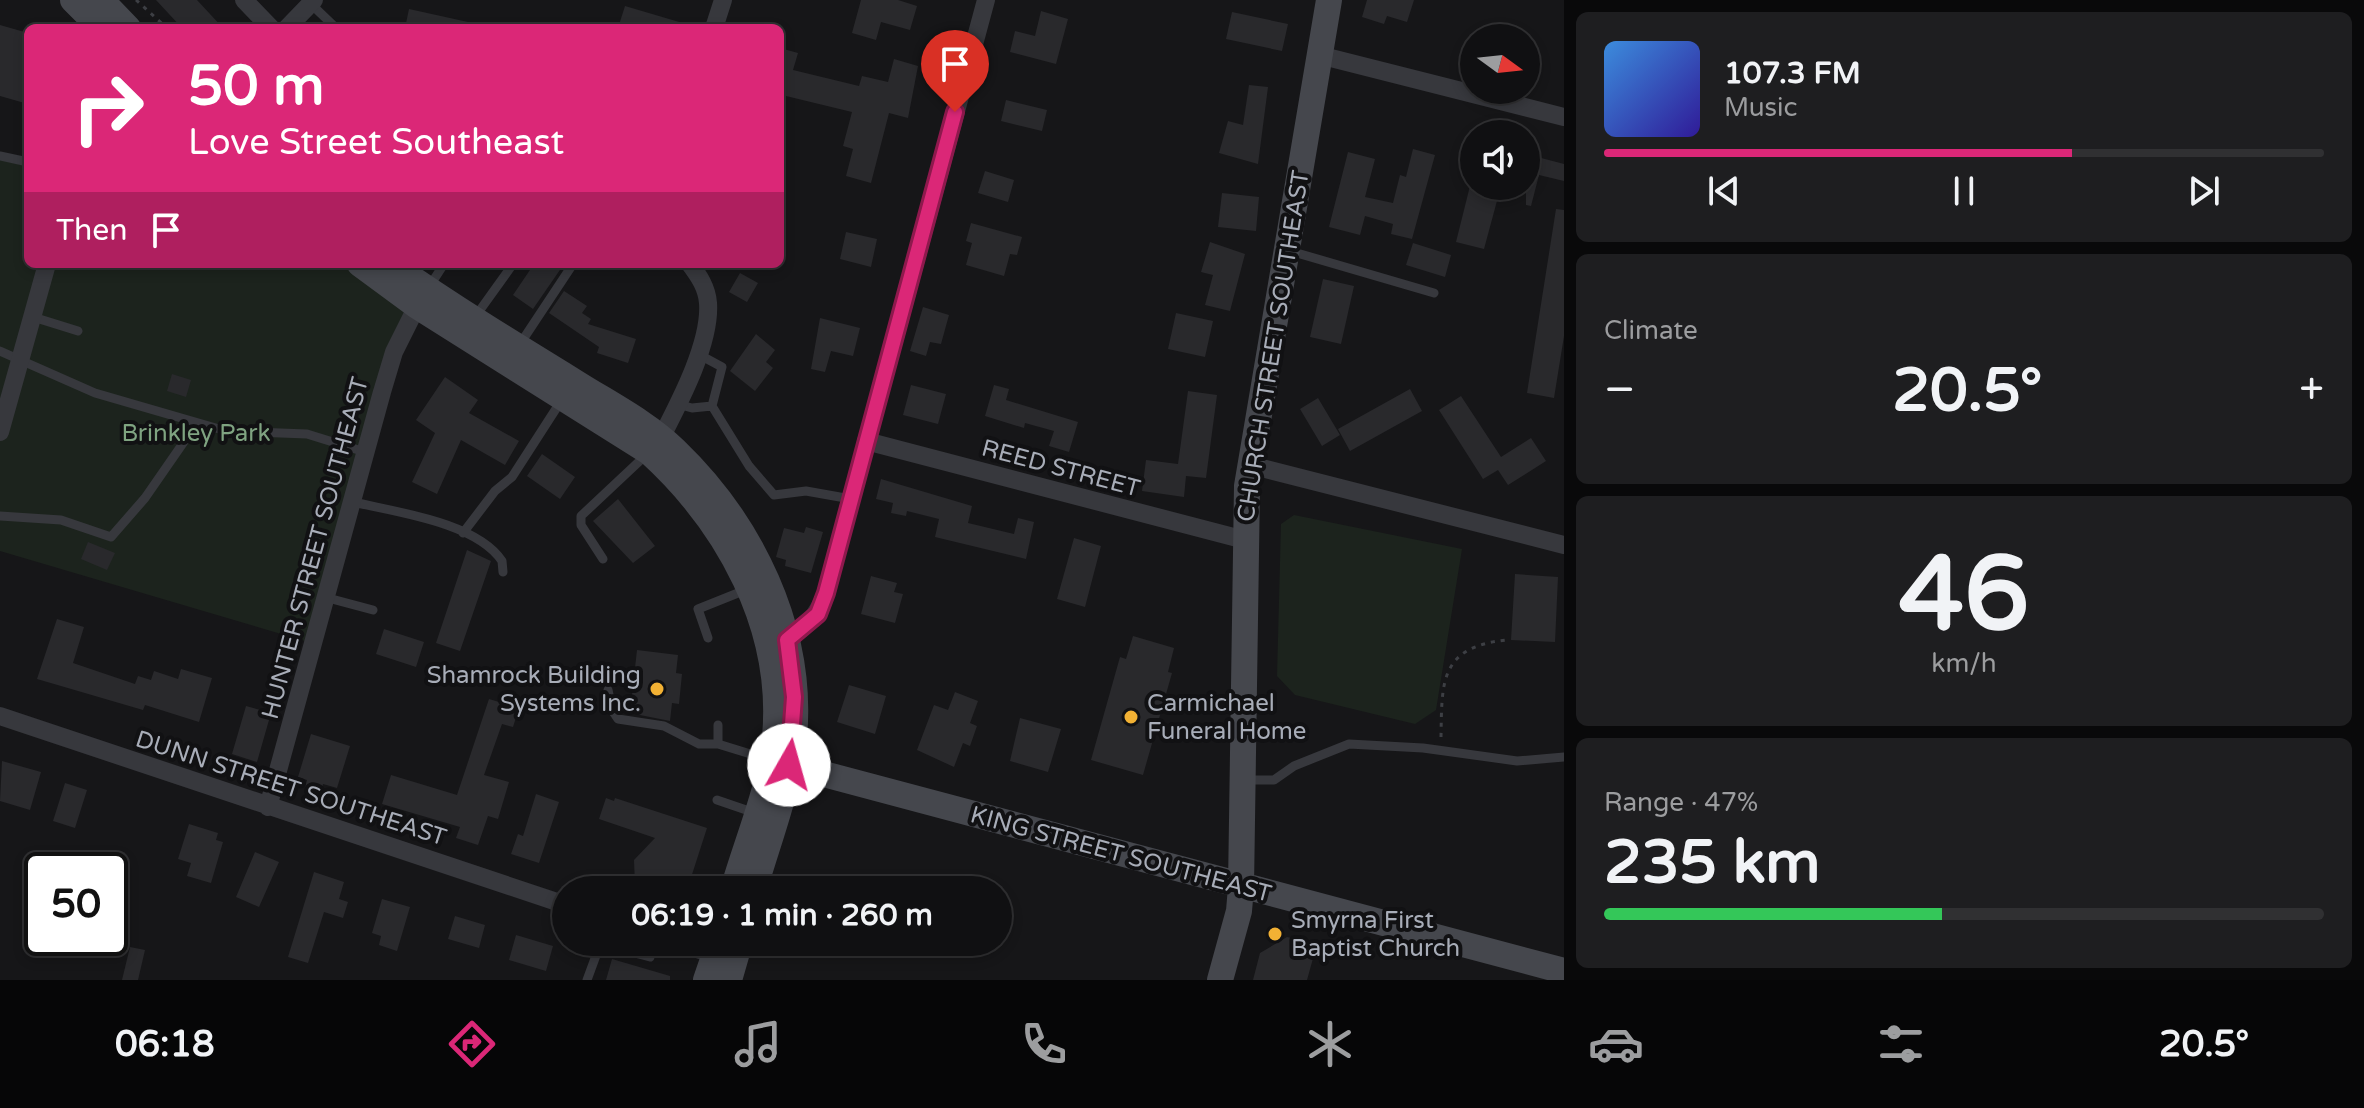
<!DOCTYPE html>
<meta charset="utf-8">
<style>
body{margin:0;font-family:"Varela Round",sans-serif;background:#1e1e20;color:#f1f3f6;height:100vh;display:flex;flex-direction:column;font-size:30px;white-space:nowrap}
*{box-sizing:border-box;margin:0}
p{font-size:26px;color:#9c9d9f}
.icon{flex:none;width:44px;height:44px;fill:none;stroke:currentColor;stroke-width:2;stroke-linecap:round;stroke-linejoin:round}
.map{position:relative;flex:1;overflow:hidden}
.sheet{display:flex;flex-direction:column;gap:12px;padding:12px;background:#09090a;width:800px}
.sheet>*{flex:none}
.top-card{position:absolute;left:24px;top:24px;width:760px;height:244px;border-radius:12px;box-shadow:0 4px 12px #0003,0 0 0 2px #303032;background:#db2777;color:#fff;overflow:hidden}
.needle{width:52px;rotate:105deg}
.controls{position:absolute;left:1460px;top:24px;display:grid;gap:16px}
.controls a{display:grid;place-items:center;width:80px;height:80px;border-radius:50%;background:#101012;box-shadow:0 4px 12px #0003,0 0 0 2px #303032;font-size:40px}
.speed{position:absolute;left:24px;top:852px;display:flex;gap:16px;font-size:40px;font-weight:700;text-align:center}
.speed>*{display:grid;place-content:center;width:104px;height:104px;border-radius:50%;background:#101012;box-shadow:0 4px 12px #0003,0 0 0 2px #303032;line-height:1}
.speed .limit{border:4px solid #111;border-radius:12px;background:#fff;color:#111}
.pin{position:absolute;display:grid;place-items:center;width:68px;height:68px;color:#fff;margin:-82px -34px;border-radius:50% 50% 50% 0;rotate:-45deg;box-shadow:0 0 8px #0007}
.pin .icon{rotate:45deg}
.me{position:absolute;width:88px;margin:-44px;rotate:7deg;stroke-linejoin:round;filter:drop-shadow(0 0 6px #0008)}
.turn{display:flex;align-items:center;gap:28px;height:168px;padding:0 32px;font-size:36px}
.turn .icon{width:104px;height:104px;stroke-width:2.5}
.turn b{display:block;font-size:56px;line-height:68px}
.then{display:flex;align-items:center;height:76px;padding:0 32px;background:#0003;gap:16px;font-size:30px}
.big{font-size:60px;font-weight:700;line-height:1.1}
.sheet .tile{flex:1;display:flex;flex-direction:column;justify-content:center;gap:12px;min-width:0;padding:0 28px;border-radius:12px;background:#1e1e20}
.sheet .dial{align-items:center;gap:0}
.dial b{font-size:104px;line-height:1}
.song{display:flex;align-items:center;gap:24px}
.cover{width:96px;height:96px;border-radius:12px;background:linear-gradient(135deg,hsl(210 70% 55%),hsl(250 70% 35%))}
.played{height:8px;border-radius:4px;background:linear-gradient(90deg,#db2777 65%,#303032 65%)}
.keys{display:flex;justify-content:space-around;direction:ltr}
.heat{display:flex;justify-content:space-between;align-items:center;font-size:44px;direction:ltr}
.charge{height:12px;border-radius:6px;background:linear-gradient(90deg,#34c759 47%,#303032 0)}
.trip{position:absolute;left:552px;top:876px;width:460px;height:80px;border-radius:40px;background:#101012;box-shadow:0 4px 12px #0003,0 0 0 2px #303032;font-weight:700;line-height:80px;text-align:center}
.menu{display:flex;height:128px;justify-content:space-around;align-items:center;background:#060607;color:#9c9d9f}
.menu .icon{width:56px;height:56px}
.menu .selected{color:#db2777}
.menu b{font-size:36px;color:#f1f3f6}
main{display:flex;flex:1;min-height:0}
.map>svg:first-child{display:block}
.green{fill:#1c231d}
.building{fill:#29292c}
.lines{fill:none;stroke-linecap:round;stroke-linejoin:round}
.path{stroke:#3d3f44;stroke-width:3;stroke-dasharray:4 6;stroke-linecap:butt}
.lane{stroke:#37383d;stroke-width:9}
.street{stroke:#37383d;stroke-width:18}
.secondary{stroke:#45474d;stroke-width:26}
.route-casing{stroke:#8e194d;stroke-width:20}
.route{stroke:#db2777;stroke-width:14}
.poi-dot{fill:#f2b134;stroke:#111113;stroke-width:3}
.labels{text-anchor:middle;stroke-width:8;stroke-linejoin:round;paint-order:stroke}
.street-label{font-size:24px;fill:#a8adb8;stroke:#111113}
.park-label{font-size:24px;fill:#7fa381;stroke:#111113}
.poi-label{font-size:24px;fill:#a8adb8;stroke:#111113;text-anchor:start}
</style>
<main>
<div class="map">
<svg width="1564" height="980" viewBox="0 0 1564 980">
<rect width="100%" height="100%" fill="#161618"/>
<!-- green -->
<path class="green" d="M0,156L28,162V264H383L422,298L403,331L315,644L0,551Z
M1294,515L1462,549L1436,710L1415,724L1295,695L1277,676L1281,524Z"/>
<!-- building -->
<path class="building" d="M156,0H197L223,28H182Z
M861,0H898L917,6L910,30L881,22L876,40L852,33Z
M1367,0H1414L1407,22L1387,16L1384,24L1362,17Z
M625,6L686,24L685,28H618Z
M409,9L468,22V28H405Z
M1041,11L1068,19L1056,64L1010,52L1015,31L1035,36Z
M1232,12L1288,24L1282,51L1226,39Z
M0,25L28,33V104L0,96Z
M780,48L798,53L793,70L859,86L862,76L888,82L894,59L918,66L908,118L889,113L871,183L846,176L853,149L843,146L852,112L786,96L784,103L780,102Z
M1249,85L1268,87L1258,164L1219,153L1228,121L1243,125Z
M1006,100L1047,110L1042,131L1001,121Z
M1413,149L1435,155L1412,239L1391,234L1393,224L1365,216L1360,235L1329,227L1348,152L1375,159L1365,197L1393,203L1400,175L1406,177Z
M1526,154L1564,164V181L1539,175L1531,206L1526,205Z
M985,171L1014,180L1008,202L978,193Z
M1470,186H1501L1484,249L1456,242Z
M1222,193L1259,197L1256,231L1218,227Z
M1556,209L1564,210V336L1554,398L1527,393Z
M971,223L1022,237L1017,255L1010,254L1004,276L966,265L972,243L966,241Z
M846,232L877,239L871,267L840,259Z
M1210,242L1245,254L1230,311L1205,305L1213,275L1201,272Z
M1413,243L1451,255L1445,277L1406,265Z
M534,264H564L533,309L513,295Z
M740,273L758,283L747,302L729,292Z
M1323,279L1354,286L1341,344L1310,337Z
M564,291L587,306L582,313L591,319L588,324L636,339L628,363L597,353L599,347L549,313Z
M923,307L949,315L941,344L930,342L926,356L910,351Z
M1176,313L1213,321L1205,357L1168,349Z
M820,318L860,328L853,356L831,351L825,372L811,369Z
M756,334L775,350L766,362L773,368L755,391L730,371Z
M172,374L191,380L186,397L167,391Z
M445,377L478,400L469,413L519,441L505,465L461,440L437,494L412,482L435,433L416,420Z
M911,385L946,394L938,424L903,415Z
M994,385L1009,389L1006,400L1078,422L1069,452L1049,446L1054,431L1025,423L1024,428L985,416Z
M1410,389L1422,411L1350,451L1338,429Z
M1188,391L1217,395L1206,478L1186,476L1184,497L1142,491L1146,460L1178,464Z
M1461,396L1501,457L1531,438L1546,461L1508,485L1498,470L1483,479L1439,410Z
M1318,398L1340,435L1322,446L1300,409Z
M542,454L575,477L560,499L527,476Z
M881,479L972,506L968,523L1014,534L1018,518L1034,522L1026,559L935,537L939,519L907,511L906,516L891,513L893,503L876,499Z
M618,499L655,546L633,563L593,521Z
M806,527L823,532L811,573L785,566L786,560L776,557L784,528L804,533Z
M1074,538L1101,546L1085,607L1057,599Z
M88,542L115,553L107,570L81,559Z
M467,550L491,561L460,651L436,643Z
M1515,574L1558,577L1555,642L1511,640Z
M871,576L897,583L894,592L903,594L895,623L861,614Z
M57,619L84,627L73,663L135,684L138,676L151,680L154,671L178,679L181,669L212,678L199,722L145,705L143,710L37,679Z
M384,629L424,642L416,667L376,654Z
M1133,636L1174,648L1168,672L1172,673L1143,775L1091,760L1120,657L1126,659Z
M637,650L678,655L676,673L682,674L679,704L672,703L670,721L630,713Z
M849,685L886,696L875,734L837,722Z
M955,692L978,701L970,723L977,726L970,746L963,743L954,767L917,750L934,705L948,710Z
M489,699L519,708L513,727L502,724L484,775L509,782L498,819L488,816L478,845L456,838L460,827L382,804L391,775L457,795Z
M246,706L271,713L257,762L232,754Z
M1020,718L1061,729L1048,772L1010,761Z
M311,734L350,746L337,788L323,784L321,793L305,788L307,780L298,777Z
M2,761L41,772L30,810L0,801Z
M65,783L87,790L75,828L53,821Z
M536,794L559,802L539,863L511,854L518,834L523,836Z
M606,798L614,801L615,798L707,828L687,890H650L635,886L634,860L655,838L599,819Z
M189,824L218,833L216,840L223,842L211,883L187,876L191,863L178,859Z
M255,852L279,862L259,907L236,897Z
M314,872L344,882L339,899L348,902L343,918L324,912L308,963L288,957Z
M382,899L410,907L397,951L379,945L381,936L372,933Z
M455,916L485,925L479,948L448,939Z
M516,935L553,946L546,971L509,960Z
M1287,937L1317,944L1307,980H1253L1260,953Z
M130,947L145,950L138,980H122Z
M612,959L670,976V980H606Z"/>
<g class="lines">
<!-- path -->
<path class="path" d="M136,0L167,28
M1441,737C1442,683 1439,647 1506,640"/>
<!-- lane -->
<path class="lane" d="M311,4L336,28
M0,156L28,162
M1290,251L1434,293
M429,287L444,264
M33,317L78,331
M475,317L513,264
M520,344L573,264
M0,351L95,393L226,431L307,434L365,452
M698,354L722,367L712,406L749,466L774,495L806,491L851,499
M677,404L692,408L712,406
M353,502C395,512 476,522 502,561L503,572
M0,516L61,520L111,537L145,498L197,423
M463,533L495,491L512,477L561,401
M603,559L581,525V516L646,455
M328,598L373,610
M708,638L698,609L748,589
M608,690L612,710L618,719L664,726L699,744H718
M718,725V744L767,759
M1246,780H1274L1294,766L1349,744L1423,748L1517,761L1564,757
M717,800L755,813
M600,944L650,957L655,942
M587,980L601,942"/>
<!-- street -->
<path class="street" d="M244,0L271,28
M287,28L314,0
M714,28L723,0
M1319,55L1564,117
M0,432L47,264
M661,438C679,403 711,343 708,303C707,288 699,276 690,264
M866,441L1245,540
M1250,465L1564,545
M787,640C807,626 817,616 826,593L986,0
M0,716L566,905
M268,807L382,392L394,352L417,306
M676,942L715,955"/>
<!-- secondary -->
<path class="secondary" d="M73,0L101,28
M101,0L128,28
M360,264L417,306L649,452C728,524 785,627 775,737C770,788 747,841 733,890
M391,264C451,306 513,344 575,382C608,403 646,422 675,450C751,523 804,630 794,737C789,789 768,841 754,890
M771,760L1564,971
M706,980L719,942
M729,980L740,942
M1220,980L1239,911L1241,887L1247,486L1329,0"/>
</g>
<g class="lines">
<!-- route casing -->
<g class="route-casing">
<path id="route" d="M789,765L794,697L787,640L818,614L826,593L955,112"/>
</g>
<!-- route -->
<use href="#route" class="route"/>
</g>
<!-- markers -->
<g class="poi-dot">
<circle cx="657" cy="689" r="8"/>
<circle cx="1131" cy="717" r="8"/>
<circle cx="1275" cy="934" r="8"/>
</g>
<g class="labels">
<!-- street labels -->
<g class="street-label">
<text transform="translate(1273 346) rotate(-81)" y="8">CHURCH STREET SOUTHEAST</text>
<text transform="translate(1061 468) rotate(15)" y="8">REED STREET</text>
<text transform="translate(315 548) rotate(-75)" y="8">HUNTER STREET SOUTHEAST</text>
<text transform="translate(291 788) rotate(18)" y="8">DUNN STREET SOUTHEAST</text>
<text transform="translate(1121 854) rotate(15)" y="8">KING STREET SOUTHEAST</text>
</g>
<!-- park labels -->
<g class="park-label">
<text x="196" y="441">Brinkley Park</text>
</g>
<!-- poi labels -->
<g class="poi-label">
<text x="641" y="683" text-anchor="end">Shamrock Building<tspan x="641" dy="28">Systems Inc.</tspan></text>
<text x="1147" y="711">Carmichael<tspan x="1147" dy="28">Funeral Home</tspan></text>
<text x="1291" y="928">Smyrna First<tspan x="1291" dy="28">Baptist Church</tspan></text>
</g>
</g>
</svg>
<div class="controls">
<a><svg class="needle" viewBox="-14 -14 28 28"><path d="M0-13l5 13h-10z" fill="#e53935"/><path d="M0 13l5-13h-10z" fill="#9c9d9f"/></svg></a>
<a><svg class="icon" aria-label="sound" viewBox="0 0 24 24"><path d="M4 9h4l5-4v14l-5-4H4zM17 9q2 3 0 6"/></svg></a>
</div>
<div class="speed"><div class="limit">50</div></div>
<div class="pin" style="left:955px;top:112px;background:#d93025"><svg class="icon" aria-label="arrive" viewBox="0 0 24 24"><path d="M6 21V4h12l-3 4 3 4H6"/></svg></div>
<svg class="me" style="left:789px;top:765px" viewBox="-20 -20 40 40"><circle r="19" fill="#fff"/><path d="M0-13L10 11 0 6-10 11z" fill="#db2777"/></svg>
<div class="trip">06:19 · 1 min · 260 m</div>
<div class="top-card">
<div class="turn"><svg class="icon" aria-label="right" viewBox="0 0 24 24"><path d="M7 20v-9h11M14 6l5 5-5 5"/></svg><div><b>50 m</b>Love Street Southeast</div></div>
<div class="then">Then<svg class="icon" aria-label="arrive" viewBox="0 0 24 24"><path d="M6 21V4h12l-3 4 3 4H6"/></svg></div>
</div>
</div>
<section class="sheet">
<div class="tile">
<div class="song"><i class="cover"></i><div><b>107.3 FM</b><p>Music</p></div></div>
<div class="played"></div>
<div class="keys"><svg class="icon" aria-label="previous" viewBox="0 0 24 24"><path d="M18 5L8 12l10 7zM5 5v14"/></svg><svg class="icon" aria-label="pause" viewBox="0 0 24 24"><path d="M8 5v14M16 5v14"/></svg><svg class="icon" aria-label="next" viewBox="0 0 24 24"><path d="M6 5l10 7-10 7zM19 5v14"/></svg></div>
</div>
<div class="tile"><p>Climate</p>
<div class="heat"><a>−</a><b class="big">20.5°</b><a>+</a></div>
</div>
<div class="tile dial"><b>46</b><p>km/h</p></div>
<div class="tile"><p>Range · 47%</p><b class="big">235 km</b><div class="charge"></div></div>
</section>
</main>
<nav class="menu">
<b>06:18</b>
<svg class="icon selected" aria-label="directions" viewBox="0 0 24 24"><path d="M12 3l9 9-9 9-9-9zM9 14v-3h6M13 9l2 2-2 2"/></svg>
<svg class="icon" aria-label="music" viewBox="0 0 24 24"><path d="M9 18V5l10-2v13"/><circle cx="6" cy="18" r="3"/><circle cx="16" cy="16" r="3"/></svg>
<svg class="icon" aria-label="phone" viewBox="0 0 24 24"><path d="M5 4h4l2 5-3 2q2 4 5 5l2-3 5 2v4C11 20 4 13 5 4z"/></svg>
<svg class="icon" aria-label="climate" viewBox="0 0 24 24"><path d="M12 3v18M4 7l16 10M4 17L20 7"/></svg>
<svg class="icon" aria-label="car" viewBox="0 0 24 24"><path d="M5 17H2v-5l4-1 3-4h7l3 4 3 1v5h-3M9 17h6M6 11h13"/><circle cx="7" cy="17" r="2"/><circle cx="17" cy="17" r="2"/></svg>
<svg class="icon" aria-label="filters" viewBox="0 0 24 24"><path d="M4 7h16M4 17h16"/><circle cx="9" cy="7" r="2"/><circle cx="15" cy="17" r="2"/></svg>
<b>20.5°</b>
</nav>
